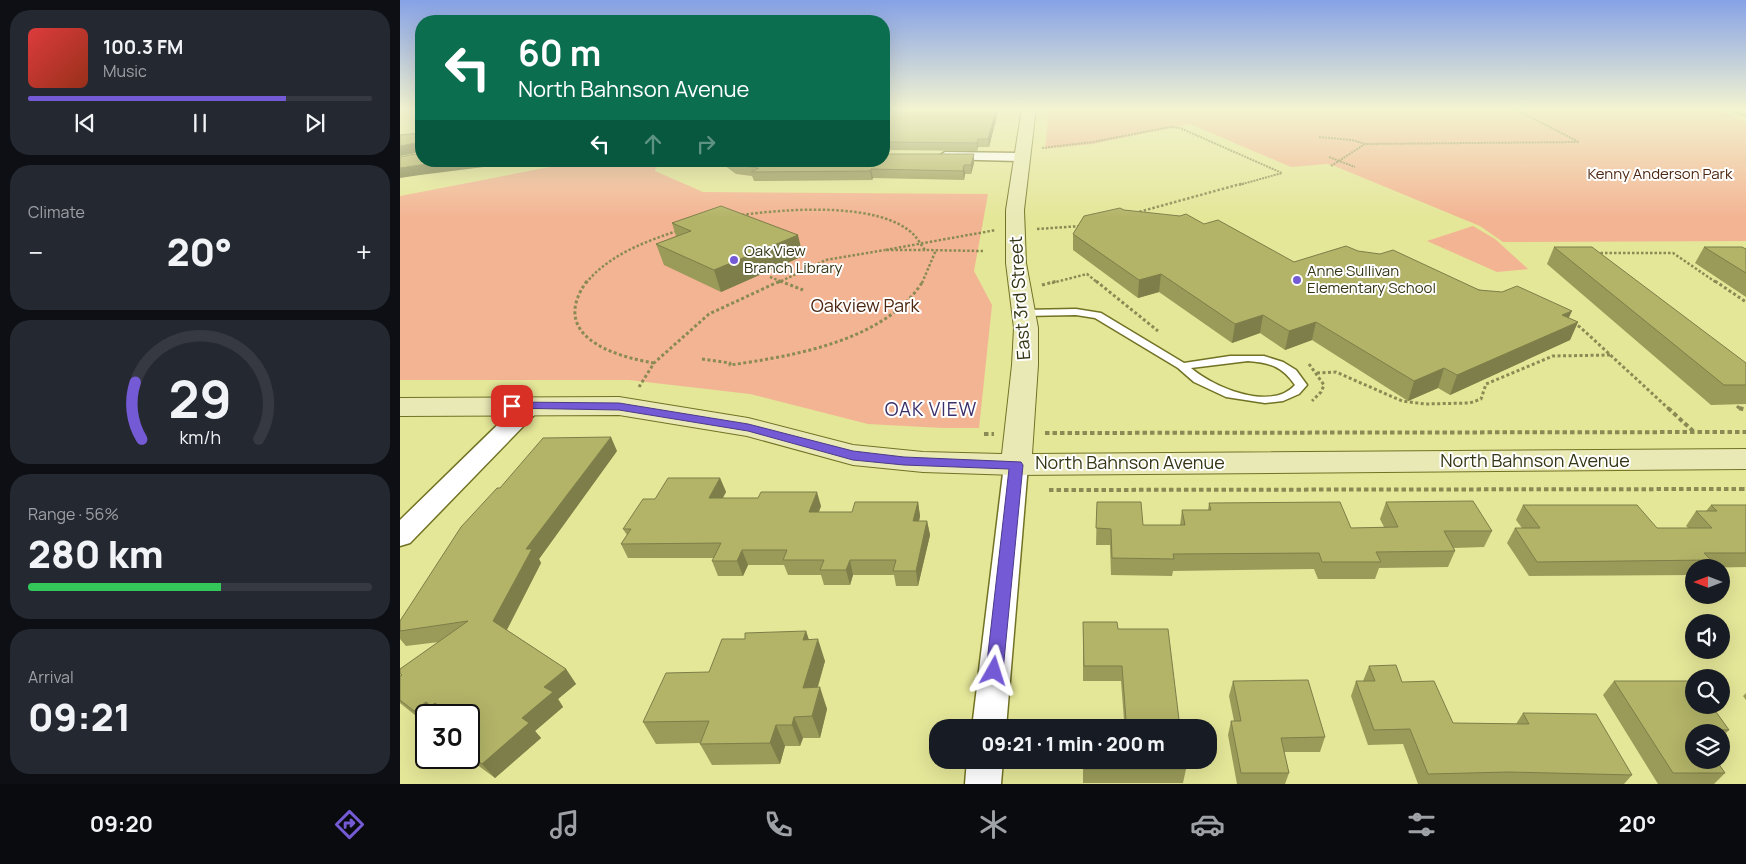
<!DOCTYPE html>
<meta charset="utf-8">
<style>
body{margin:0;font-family:Manrope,sans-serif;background:#242831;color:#f1f3f6;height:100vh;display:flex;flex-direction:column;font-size:19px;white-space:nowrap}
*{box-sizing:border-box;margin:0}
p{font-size:16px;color:#9ea1a6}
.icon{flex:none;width:28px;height:28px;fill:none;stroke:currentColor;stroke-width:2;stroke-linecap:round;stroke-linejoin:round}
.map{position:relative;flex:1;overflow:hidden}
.panel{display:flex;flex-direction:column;gap:10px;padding:10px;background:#0d0f14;width:400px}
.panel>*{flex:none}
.guide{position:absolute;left:15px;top:15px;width:475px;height:152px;border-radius:20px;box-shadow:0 5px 20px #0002;background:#0b6e4f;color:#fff;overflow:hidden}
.needle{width:32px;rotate:270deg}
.tools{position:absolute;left:1285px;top:559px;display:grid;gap:10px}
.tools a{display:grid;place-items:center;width:45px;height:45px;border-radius:50%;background:#171b24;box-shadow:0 5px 20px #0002;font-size:25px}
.speed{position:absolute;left:15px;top:704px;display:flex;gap:10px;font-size:25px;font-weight:700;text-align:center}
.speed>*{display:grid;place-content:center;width:65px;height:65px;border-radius:50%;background:#171b24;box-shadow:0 5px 20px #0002;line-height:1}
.speed .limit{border:2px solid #111;border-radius:8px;background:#fff;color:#111}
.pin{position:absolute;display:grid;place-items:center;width:42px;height:42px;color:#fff;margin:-21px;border-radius:10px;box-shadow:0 2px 8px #0006}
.me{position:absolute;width:55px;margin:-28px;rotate:6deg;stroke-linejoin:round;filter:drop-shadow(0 0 4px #0008)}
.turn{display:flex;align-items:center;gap:18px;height:105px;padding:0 20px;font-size:22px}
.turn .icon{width:65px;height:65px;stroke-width:2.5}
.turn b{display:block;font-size:35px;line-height:42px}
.lanes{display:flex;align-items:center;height:48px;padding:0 20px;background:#0003;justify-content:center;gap:25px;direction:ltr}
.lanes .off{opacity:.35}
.big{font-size:38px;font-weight:800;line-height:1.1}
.panel .card{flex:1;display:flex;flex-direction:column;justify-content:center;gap:8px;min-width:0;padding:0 18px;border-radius:20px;background:#242831}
.panel .dial{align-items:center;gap:0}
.dial svg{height:130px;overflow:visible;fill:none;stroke:#363941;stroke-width:7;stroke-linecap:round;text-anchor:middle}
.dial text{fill:#f1f3f6;stroke:none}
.song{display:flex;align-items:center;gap:15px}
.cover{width:60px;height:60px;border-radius:8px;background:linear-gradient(135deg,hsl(0 70% 55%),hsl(10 70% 35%))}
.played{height:5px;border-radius:2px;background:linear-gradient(90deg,#745ad4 75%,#363941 75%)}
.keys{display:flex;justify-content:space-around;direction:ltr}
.heat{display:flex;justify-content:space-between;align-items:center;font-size:28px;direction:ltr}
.charge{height:8px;border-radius:4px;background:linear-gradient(90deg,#34c759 56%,#363941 0)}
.trip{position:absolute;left:529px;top:719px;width:288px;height:50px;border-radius:20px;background:#171b24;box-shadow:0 5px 20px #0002;font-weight:800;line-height:50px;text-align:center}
.tabs{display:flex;height:80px;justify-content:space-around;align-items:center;background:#090b0e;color:#9ea1a6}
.tabs .icon{width:35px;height:35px}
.tabs .active{color:#745ad4}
.tabs b{font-size:22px;color:#f1f3f6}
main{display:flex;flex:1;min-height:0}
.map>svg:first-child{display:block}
.green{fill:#f3b493}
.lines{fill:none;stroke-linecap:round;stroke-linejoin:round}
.lane-casing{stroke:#727225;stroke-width:3}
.street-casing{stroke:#727225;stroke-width:3}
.secondary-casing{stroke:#727225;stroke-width:2}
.path-far3{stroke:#8a8b54;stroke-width:2;stroke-dasharray:2 1;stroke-linecap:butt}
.path-far2{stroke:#8a8b54;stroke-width:2.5;stroke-dasharray:2.5 2;stroke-linecap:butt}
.path-far1{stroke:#8a8b54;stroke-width:3;stroke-dasharray:3 2.5;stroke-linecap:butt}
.path{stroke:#8a8b54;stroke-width:4;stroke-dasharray:4.5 3;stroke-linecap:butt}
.lane{fill:#fff;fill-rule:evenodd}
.street{fill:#fff;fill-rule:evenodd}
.secondary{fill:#e9e9b6;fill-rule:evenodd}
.wall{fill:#9a9b59}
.shaded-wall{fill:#7d7e49}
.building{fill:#b3b468;stroke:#7d7e49}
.route{fill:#745ad4;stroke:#4b3a8a}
.poi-dot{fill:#745ad4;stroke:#fff;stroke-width:2}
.labels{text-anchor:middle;stroke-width:4;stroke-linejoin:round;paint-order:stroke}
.far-park-label{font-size:15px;fill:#4d2711;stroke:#fff}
.far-poi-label{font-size:15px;fill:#363616;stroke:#fff;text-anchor:start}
.street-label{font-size:18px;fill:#363616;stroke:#fff}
.park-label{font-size:18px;fill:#4d2711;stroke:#fff}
.neighbourhood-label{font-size:19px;letter-spacing:1px;fill:#3c306c;stroke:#fff}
</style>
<main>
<section class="panel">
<div class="card">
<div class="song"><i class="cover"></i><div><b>100.3 FM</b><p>Music</p></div></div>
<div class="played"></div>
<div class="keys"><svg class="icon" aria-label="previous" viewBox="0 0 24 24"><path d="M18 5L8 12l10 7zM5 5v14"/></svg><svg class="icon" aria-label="pause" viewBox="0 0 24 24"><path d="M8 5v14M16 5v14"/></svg><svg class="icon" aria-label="next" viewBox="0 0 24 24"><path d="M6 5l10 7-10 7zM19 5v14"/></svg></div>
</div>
<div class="card"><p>Climate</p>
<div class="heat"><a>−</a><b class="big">20°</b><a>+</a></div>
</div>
<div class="card dial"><svg viewBox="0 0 100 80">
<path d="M14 69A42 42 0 1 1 86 69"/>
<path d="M14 69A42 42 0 0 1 10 34" stroke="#745ad4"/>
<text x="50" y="56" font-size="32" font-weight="700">29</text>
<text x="50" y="72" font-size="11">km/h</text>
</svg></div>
<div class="card"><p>Range · 56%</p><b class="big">280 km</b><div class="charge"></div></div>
<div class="card"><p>Arrival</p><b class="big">09:21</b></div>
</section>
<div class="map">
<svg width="1346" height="784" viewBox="0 0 1346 784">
<rect width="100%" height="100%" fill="#e4e698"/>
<!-- green -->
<path class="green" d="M649,108H1313L1346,122V241L1103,242L1080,226L937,167L927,164L891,167L790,124L693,144L645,149Z
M181,161H258L255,171L303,192L588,194L574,271L592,305L579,428H543L468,424L350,394L229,380H0V196Z
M1073,226L1095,239L1128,269L1097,272L1027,241Z"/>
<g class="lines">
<!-- lane casing -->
<g class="lane-casing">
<path id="lane" d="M676,309L701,313L784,363L830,356H864L883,362L896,370L907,385L899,394L883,401L865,403L826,397L794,382L778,368L695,318L676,315L624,316L619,313L624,310ZM848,361C870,363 882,366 895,385C871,412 813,387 791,368Z"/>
</g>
<!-- street casing -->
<g class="street-casing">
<path id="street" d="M545,152L622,153L628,157L622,161L541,159L539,156Z
M130,399L138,401L141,406L138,411L10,543L0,546V520L122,401Z
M616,457L625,459L628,465L606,728H572L604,465L607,459Z
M567,760H603L601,784H565Z"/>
</g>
<!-- secondary casing -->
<g class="secondary-casing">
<path id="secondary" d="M622,108H636L624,210L626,263L638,328V365L632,454L1346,449V469L616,475L523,472L453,465L347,436L219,415L0,416V398L219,397L348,418L453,445L523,452L602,454L612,365L614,328L606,263V210Z
M1333,108H1346V115L1334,111Z"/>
</g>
<!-- path-far3 -->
<path class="path-far3" d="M919,137L952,140L965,144
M642,148L693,142L770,127L780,128L882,173L839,185
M929,157L955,167
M931,166L965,144L1179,142L1113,108"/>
<!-- path-far2 -->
<path class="path-far2" d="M735,213L844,183
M342,215C385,209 481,201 514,235C518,239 521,245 525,250L583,251
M637,229L681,226
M525,250H485L596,230
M1196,253H1273L1317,283
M370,277L380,281
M379,281L383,283
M186,283C209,255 244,242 277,231
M377,283L426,260L485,250
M522,283L536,250
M652,283L687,274L698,283"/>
<!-- path-far1 -->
<path class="path-far1" d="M187,281C148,335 212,356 254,363
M380,281L403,290
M696,281L758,331
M1315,281L1346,302
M642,285L657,281
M1173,323L1180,327L1269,409
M302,359L330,363V365C393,356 486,341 523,281
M909,364L924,385L921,392L912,401
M917,373L936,372L1002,401L1025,404L1070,403L1081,399L1086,384L1153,356L1211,355
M239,387L254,363L309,314L380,281
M1337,406L1340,409"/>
<!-- path -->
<path class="path" d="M1268,408L1293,431
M1339,408L1346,410
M645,433L1346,432
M584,434H594
M1340,489H1346
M649,490L1340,489"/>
<!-- lane -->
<use href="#lane" class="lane"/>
<!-- street -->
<use href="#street" class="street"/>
<!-- secondary -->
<use href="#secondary" class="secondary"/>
</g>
<!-- wall -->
<path class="wall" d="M484,108H599L589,147H578L577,151L484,150Z
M323,161H367L370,163H574L571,174H565L564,180L473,178L472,180L354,181L352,176L336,174L324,165Z
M724,210L804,224L894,262L958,251L1169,318L1178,322L1170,340L1050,395L1038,388L1008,401L912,340L885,350L860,333L832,343L759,292L738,298L673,250V234Z
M272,223L403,256L321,292L264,265L256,244L276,236Z
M1154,247L1346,363V404L1311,405L1147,264Z
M1304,247L1346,249V297L1295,263Z
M217,451L139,559L141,563L107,630L166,669L176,684L158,699L163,707L135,731L141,738L95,778L68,758H69V715H26V724L0,703V676L1,675L0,674V669L39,642L6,646L0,639V621Z
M320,478L326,492L322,498L421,506L419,512H452L518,502L520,516L519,521H527L530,535L518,586H496L494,575H453L450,585H424L421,575H388L384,565H348L343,576H318L312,561L314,558H228L221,544L227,535L223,529L255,499Z
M697,502L743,525H780L782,510H808L809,503L951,528L984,527L980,519L986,502L1092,531L1084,547L1054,548L1055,551L1048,567L979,568L975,579H918L914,569L773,571L772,576L711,575L710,545H696Z
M1123,505L1257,528H1288L1286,526L1296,511H1306L1311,505H1346V567L1294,568V575L1129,576L1107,543L1115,528H1122L1116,520Z
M683,622L718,629L780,728L724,720L721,681H683Z
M406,631L409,640L425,661L418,687L427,709L420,738H403L400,746H385L380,764L312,765L300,744L301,743L256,744L243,722L309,672L345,639Z
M969,666L1002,682L1053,723L1116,724L1123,713L1232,775L1224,784H1018L1003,744L968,745L951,696L956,681H963Z
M833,681L925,737L920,752H884L889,773L885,784H837L828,735L831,721H834L829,696Z
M1214,681L1329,730L1321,738V732H1294L1325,773L1314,784H1258L1203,695Z
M1346,693V700L1343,696Z
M683,760H784L786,769L783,783H683Z"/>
<!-- shaded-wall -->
<path class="shaded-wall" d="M597,108H599L589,147L588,139Z
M578,139V147L577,151V143Z
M16,143L21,152L0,156V146Z
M574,154V163L571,174V165Z
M47,161H91L92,166L20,175L0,178V168Z
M564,165L565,174L564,180L563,171Z
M471,169L473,178L472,180L470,171Z
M398,235L403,256L321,292L314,270Z
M761,274L759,292L738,298L739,280Z
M1172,311L1164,328L1178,322L1170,340L1050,395L1057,375L1162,315Z
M863,315L860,333L832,343L835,324Z
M916,322L912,340L885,350L889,331Z
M1044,368L1038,388L1008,401L1014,381Z
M211,437L217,451L139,559L141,563L104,635L93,621L126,549Z
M320,478L326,492L315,513L309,498Z
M417,492L421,506L413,526L409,512Z
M518,502L520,516L516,535L513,521Z
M527,521L530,535L518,586L516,571Z
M342,550L348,565L343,576L337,561Z
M450,560L453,575L450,585L446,570Z
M406,631L413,653L403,640Z
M418,639L425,661L411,709L403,688Z
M166,669L176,684L158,699L163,707L135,731L141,738L95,778L82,764L122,718L144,687Z
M420,687L427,709L420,738L412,716Z
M26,702L38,715H26V724L14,711Z
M35,703L46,715H39L31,706Z
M394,717L403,738L400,746L392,725Z
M376,725L385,746L380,764L370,743Z"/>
<!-- building -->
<path class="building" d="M484,108H597L588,139H578L577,143L484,142Z
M21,133V161H47L0,168V157L20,153L16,143L0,146V135Z
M484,154H574L571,165H564L563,171L471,169L470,171L351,172L359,168L334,165L329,161H367L370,163L373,161H484Z
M321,206L398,235L314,270L256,244L291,231L272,223Z
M720,208L724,210L780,216L786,214L804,224L818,220L894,262L946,246L958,251L980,254L993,250L1079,290L1102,292L1117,286L1172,311L1162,315L1178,322L1057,375L1044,368L1014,381L916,322L889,331L863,315L835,324L761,274L739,280L673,234L684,216Z
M1154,247H1192L1346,363V385H1324Z
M1304,247H1342L1346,249V273Z
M211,437L126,549H132L93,621L166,669L144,687L153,692L122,718L129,723L82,764L69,754V715H51L35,703L31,706L26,702L14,711L0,700V676L2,675L0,673V669L68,621L0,631V621L61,527L97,488H100L143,438Z
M268,478H320L309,498H358L361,492H417L409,512H452L455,502H518L513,521H527L516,571H493L496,560H450L446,570H420L424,560H383L387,550H342L337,561H312L321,543L221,544L231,529H223L243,499H255Z
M1073,501L1092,531H1044L1055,551L976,552L981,562H922L919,553L773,554L774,559L712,558L711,529L696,528L697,502H741L743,525H785L782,510H811L809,503L940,502L951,528L998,527L986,502Z
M1123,505H1237L1257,528H1312L1296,511H1317L1311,505H1346V553H1304L1311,560L1137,562L1115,528H1140Z
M683,622H717L718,629H768L780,728H683V720H726L722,666H684Z
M406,631L403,640L418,639L403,688L420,687L412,716L394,717L392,725H376L370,743L300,744L309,721L243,722L266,673L309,672L322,639H345V633Z
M996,665L1002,682L1034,681L1053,723L1129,724L1123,713L1196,714L1232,775L1109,772L1028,774L1010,729L974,730L956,681H975L969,666Z
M908,680L925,737L881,738L889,773H841L831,721H841L833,681Z
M1214,681H1294V705H1311L1329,730L1295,729L1297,732H1294V760H1316L1325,773H1273Z
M683,760H784L786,769H684Z"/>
<!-- sky -->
<linearGradient id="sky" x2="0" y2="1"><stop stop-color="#86a2e6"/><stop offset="0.5" stop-color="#f3f4d1"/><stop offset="1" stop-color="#f3f4d1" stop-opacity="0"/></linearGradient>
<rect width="1346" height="218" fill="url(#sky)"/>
<!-- route -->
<path class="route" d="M112,402L219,403L348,424L453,451L504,457L621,462L623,465L603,671L601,677L594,679L588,677L586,671L609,469L504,465L453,460L348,431L219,410L107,408L106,406L107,403Z"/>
<!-- markers -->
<g class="poi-dot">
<circle cx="334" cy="260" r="5"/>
<circle cx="897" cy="280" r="5"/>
</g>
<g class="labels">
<!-- far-park labels -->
<g class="far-park-label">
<text x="1260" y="179">Kenny Anderson Park</text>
</g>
<!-- far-poi labels -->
<g class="far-poi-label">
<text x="344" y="256">Oak View<tspan x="344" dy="17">Branch Library</tspan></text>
<text x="907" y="276">Anne Sullivan<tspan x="907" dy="17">Elementary School</tspan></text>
</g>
<!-- street labels -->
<g class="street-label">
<text transform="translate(620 298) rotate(-94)" y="6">East 3rd Street</text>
<text x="1135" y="467">North Bahnson Avenue</text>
<text x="730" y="469">North Bahnson Avenue</text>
</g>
<!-- park labels -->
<g class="park-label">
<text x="465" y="312">Oakview Park</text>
</g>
<!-- neighbourhood labels -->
<g class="neighbourhood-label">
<text x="531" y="416">OAK VIEW</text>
</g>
</g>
</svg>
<div class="tools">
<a><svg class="needle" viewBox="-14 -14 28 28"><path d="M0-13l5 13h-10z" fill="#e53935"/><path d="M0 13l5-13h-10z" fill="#9ea1a6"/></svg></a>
<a><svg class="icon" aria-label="sound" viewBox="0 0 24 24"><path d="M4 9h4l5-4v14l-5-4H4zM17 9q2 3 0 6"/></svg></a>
<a><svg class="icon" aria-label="search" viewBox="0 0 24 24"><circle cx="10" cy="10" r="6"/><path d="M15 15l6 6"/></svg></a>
<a><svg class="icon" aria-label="layers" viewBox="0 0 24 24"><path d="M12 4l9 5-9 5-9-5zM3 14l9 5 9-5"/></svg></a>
</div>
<div class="speed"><div class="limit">30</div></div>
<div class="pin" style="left:112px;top:406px;background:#d93025"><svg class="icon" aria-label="arrive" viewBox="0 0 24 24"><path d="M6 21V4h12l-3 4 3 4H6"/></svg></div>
<svg class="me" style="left:594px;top:671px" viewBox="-20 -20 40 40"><path d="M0-17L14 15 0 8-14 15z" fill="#745ad4" stroke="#fff" stroke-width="4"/></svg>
<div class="trip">09:21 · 1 min · 200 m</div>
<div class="guide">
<div class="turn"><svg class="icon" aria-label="left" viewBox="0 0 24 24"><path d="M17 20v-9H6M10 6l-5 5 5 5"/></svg><div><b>60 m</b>North Bahnson Avenue</div></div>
<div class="lanes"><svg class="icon" aria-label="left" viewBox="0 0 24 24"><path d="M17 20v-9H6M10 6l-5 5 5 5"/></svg><svg class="icon off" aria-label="ahead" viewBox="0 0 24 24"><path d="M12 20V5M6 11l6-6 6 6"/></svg><svg class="icon off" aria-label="right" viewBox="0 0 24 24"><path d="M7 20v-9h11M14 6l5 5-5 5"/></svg></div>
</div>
</div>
</main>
<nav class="tabs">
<b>09:20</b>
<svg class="icon active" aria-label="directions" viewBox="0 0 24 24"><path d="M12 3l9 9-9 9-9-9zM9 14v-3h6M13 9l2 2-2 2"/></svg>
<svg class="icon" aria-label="music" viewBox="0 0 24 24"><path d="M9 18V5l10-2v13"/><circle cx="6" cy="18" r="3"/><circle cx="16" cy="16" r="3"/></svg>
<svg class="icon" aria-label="phone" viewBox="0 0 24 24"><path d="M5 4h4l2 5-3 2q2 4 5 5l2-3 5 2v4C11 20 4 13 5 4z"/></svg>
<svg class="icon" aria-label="climate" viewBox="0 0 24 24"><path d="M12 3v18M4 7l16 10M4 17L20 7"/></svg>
<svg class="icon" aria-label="car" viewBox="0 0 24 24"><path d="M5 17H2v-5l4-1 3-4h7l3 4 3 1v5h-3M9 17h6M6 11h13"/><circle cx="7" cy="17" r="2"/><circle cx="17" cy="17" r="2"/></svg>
<svg class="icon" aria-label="filters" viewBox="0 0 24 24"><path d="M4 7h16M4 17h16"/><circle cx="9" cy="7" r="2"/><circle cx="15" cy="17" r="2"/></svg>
<b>20°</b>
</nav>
